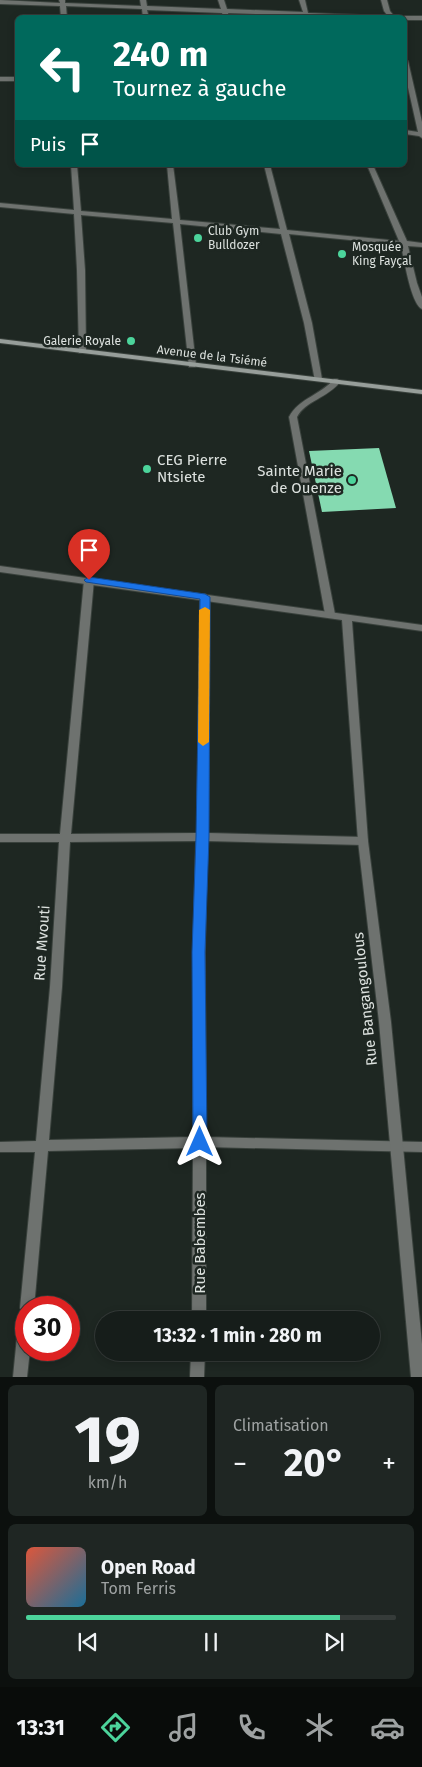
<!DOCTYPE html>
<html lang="fr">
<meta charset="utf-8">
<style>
body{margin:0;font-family:"Fira Sans",sans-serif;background:#1f2623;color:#f1f3f6;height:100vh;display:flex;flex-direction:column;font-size:19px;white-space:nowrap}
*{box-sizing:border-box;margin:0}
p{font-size:16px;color:#9ea2a2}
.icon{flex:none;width:28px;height:28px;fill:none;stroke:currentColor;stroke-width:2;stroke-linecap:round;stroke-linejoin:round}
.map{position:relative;height:1377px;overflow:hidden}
.drawer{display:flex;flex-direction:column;gap:8px;padding:8px;background:#0c100e;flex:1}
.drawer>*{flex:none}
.banner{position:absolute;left:15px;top:15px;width:392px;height:152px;border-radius:8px;box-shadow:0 2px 8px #0003,0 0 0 1px #353b39;background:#00695c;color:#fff;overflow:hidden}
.speed{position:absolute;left:15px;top:1296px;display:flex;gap:10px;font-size:25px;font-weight:700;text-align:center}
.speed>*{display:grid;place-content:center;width:65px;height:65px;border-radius:50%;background:#161d1a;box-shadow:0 2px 8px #0003,0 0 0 1px #353b39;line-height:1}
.speed .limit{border:8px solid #d22;background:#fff;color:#111}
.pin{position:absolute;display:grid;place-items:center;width:42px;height:42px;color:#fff;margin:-51px -21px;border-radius:50% 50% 50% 0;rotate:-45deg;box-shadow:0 0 5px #0007}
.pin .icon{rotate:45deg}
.me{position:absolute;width:55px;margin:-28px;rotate:0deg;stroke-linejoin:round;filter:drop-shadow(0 0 4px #0008)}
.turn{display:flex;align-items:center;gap:18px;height:105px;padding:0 15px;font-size:22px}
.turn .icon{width:65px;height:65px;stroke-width:2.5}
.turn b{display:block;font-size:35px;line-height:42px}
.then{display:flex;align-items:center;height:48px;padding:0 15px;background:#0003;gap:10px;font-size:19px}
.big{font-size:38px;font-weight:700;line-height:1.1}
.drawer .card{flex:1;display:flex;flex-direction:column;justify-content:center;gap:8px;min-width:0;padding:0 18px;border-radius:8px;background:#1f2623}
.drawer .dial{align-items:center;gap:0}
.dial b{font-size:65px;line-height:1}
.song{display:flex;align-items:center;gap:15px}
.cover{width:60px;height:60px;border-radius:8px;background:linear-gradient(135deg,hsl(10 70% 55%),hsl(200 70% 35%))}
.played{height:5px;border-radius:2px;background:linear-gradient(90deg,#4cd49b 85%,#353b39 85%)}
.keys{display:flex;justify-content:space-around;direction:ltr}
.heat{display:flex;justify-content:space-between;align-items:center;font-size:28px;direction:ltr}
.drawer .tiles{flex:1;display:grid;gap:8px;grid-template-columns:1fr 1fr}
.card:last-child{grid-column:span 2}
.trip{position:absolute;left:95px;top:1311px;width:285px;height:50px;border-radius:25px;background:#161d1a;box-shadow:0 2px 8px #0003,0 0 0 1px #353b39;font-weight:700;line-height:50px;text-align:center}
.tab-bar{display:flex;height:80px;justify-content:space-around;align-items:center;background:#090c0a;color:#9ea2a2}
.tab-bar .icon{width:35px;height:35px}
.tab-bar .active{color:#4cd49b}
.tab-bar b{font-size:22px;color:#f1f3f6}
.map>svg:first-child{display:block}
.building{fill:#85dab1}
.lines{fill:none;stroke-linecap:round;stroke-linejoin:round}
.minor-casing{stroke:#39413c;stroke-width:2}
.tertiary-casing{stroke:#39413c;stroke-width:2}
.secondary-casing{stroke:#39413c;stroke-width:2}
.minor{fill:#6e726f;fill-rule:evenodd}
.tertiary{fill:#6e726f;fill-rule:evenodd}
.secondary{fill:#979e9a;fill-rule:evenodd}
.route{fill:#1a73e8;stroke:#114b97}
.slow{fill:#f59e0b}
.poi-dot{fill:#4cd49b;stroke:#1e2722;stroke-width:2}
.labels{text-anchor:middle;stroke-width:5;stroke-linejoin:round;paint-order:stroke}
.far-poi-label{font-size:12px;fill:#dce1de;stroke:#1e2722;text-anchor:start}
.far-street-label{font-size:12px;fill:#dce1de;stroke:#1e2722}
.poi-label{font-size:15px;fill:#dce1de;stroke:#1e2722;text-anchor:start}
.street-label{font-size:15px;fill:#dce1de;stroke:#1e2722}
</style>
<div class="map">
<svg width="422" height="1377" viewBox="0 0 422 1377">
<rect width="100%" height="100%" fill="#1e2722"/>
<!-- building -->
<path class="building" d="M379,448L396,508L322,512L309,451Z"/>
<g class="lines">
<!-- minor casing -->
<g class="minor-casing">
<path id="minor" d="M0,0L60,3L59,0H65V3L141,6L140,0H146L147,6L221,9L218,0H224L227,9L303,12L299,0H305L308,13L388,16L384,11L381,0H387L390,11L394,16L400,18L309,16L310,18H304V16L228,13L230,18H224L222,13L147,10L149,18H143L142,9L66,6L67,18H61L60,6L0,4Z
M405,16H422V20H405V18H402Z
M405,59L408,61L422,122V138L419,136L405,134V130L418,132L405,74Z
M0,77H18V81H0Z
M71,165H77L81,211L172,219L167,165H173L180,220L280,229L264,165H270L287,230L399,241L367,165H373L407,241L422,243V247L408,246L417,283L422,297V309C411,304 404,259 401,245L289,234L312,323L322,379L321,381H315L304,323L281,234L180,224L196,365L195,367H189L173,223L81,215L85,270L86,351L85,353H79L77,270L74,214L0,207V203L74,210Z
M334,379H337L341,381C328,398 305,401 297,417L335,614L330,617L325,614L289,417C299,398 321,395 334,379Z
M89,577L94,580L71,834L197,833L200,597L205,594L210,597L208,833L363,837L367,838L368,841L367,844L363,845L207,841L205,952L206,1137L422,1142V1152L206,1147V1320H192L193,1148L48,1151L34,1308H26V1350H30L27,1377H13L19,1316L22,1311L20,1308L35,1152H0V1142L36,1141L50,987L59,842H0V834H60L84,580ZM196,841L193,952V1137L49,1140L62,987L70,842Z
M191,1352H205L204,1377H190Z"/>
</g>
<!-- tertiary casing -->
<g class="tertiary-casing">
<path id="tertiary" d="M0,566L422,625V631L352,621L368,841L391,1022L422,1344V1377H411L379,1022L358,841L342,620L0,572Z"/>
</g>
<!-- secondary casing -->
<g class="secondary-casing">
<path id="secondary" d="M0,339L422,390V394L0,343Z"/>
</g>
<!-- minor -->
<use href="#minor" class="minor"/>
<!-- tertiary -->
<use href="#tertiary" class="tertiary"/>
<!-- secondary -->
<use href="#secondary" class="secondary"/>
</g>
<!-- route -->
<path class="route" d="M89,577L205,594L210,597L209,837L205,952L207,1142L205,1147L200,1148L195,1147L193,1142L192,952L196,837L200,599L86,582L84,580Z"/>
<!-- slow -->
<path class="slow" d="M205,607L210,610L209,742L203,746L198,742L199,610Z"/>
<!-- markers -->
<g class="poi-dot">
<circle cx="198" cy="238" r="5"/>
<circle cx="342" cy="254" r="5"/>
<circle cx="131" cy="341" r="5"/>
<circle cx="147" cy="469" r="5"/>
<circle cx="352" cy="480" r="5"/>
</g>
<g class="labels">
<!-- far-poi labels -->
<g class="far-poi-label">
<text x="208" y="235">Club Gym<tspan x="208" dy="14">Bulldozer</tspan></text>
<text x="352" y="251">Mosquée<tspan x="352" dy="14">King Fayçal</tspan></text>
<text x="121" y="345" text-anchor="end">Galerie Royale</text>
</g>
<!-- far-street labels -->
<g class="far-street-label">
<text transform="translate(212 356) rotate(7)" y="4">Avenue de la Tsiémé</text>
</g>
<!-- poi labels -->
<g class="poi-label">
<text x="157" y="465">CEG Pierre<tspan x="157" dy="17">Ntsiete</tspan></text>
<text x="342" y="476" text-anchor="end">Sainte Marie<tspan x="342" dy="17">de Ouenze</tspan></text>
</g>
<!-- street labels -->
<g class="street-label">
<text transform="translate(42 943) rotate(-86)" y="5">Rue Mvouti</text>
<text transform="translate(365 999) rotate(-96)" y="5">Rue Bangangoulous</text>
<text transform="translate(200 1243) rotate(-90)" y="5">Rue Babembes</text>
</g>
</g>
</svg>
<div class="speed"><div class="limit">30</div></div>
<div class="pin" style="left:89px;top:580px;background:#d93025"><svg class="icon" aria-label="arrive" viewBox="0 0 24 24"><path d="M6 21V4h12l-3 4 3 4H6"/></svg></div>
<svg class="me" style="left:200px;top:1142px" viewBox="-20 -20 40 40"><path d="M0-17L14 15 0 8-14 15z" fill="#1a73e8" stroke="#fff" stroke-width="4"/></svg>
<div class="trip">13:32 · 1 min · 280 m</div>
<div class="banner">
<div class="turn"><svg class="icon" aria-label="left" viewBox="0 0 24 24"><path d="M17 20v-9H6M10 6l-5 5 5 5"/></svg><div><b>240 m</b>Tournez à gauche</div></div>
<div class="then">Puis<svg class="icon" aria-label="arrive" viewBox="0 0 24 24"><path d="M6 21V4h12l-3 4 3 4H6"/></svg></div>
</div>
</div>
<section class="drawer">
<div class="tiles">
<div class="card dial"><b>19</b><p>km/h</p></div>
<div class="card"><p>Climatisation</p>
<div class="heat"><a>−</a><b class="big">20°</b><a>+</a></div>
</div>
<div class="card">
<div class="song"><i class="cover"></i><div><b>Open Road</b><p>Tom Ferris</p></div></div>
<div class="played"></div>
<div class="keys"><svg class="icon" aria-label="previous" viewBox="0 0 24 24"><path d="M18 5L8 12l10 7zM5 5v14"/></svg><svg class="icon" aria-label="pause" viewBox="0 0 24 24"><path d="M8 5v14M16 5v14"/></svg><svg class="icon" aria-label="next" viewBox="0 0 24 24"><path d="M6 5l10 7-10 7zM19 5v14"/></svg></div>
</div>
</div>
</section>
<nav class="tab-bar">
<b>13:31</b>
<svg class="icon active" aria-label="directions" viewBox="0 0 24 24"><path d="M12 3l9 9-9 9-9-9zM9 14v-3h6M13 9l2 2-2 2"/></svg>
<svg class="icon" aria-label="music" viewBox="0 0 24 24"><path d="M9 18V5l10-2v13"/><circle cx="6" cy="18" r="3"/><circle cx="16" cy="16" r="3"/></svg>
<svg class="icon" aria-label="phone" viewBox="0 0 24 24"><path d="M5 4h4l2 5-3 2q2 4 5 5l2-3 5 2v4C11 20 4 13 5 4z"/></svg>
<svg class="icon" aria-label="climate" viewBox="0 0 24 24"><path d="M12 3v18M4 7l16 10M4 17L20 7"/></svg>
<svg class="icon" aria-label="car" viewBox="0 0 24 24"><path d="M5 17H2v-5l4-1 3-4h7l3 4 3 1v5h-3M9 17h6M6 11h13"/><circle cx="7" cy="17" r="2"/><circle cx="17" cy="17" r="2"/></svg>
</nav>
